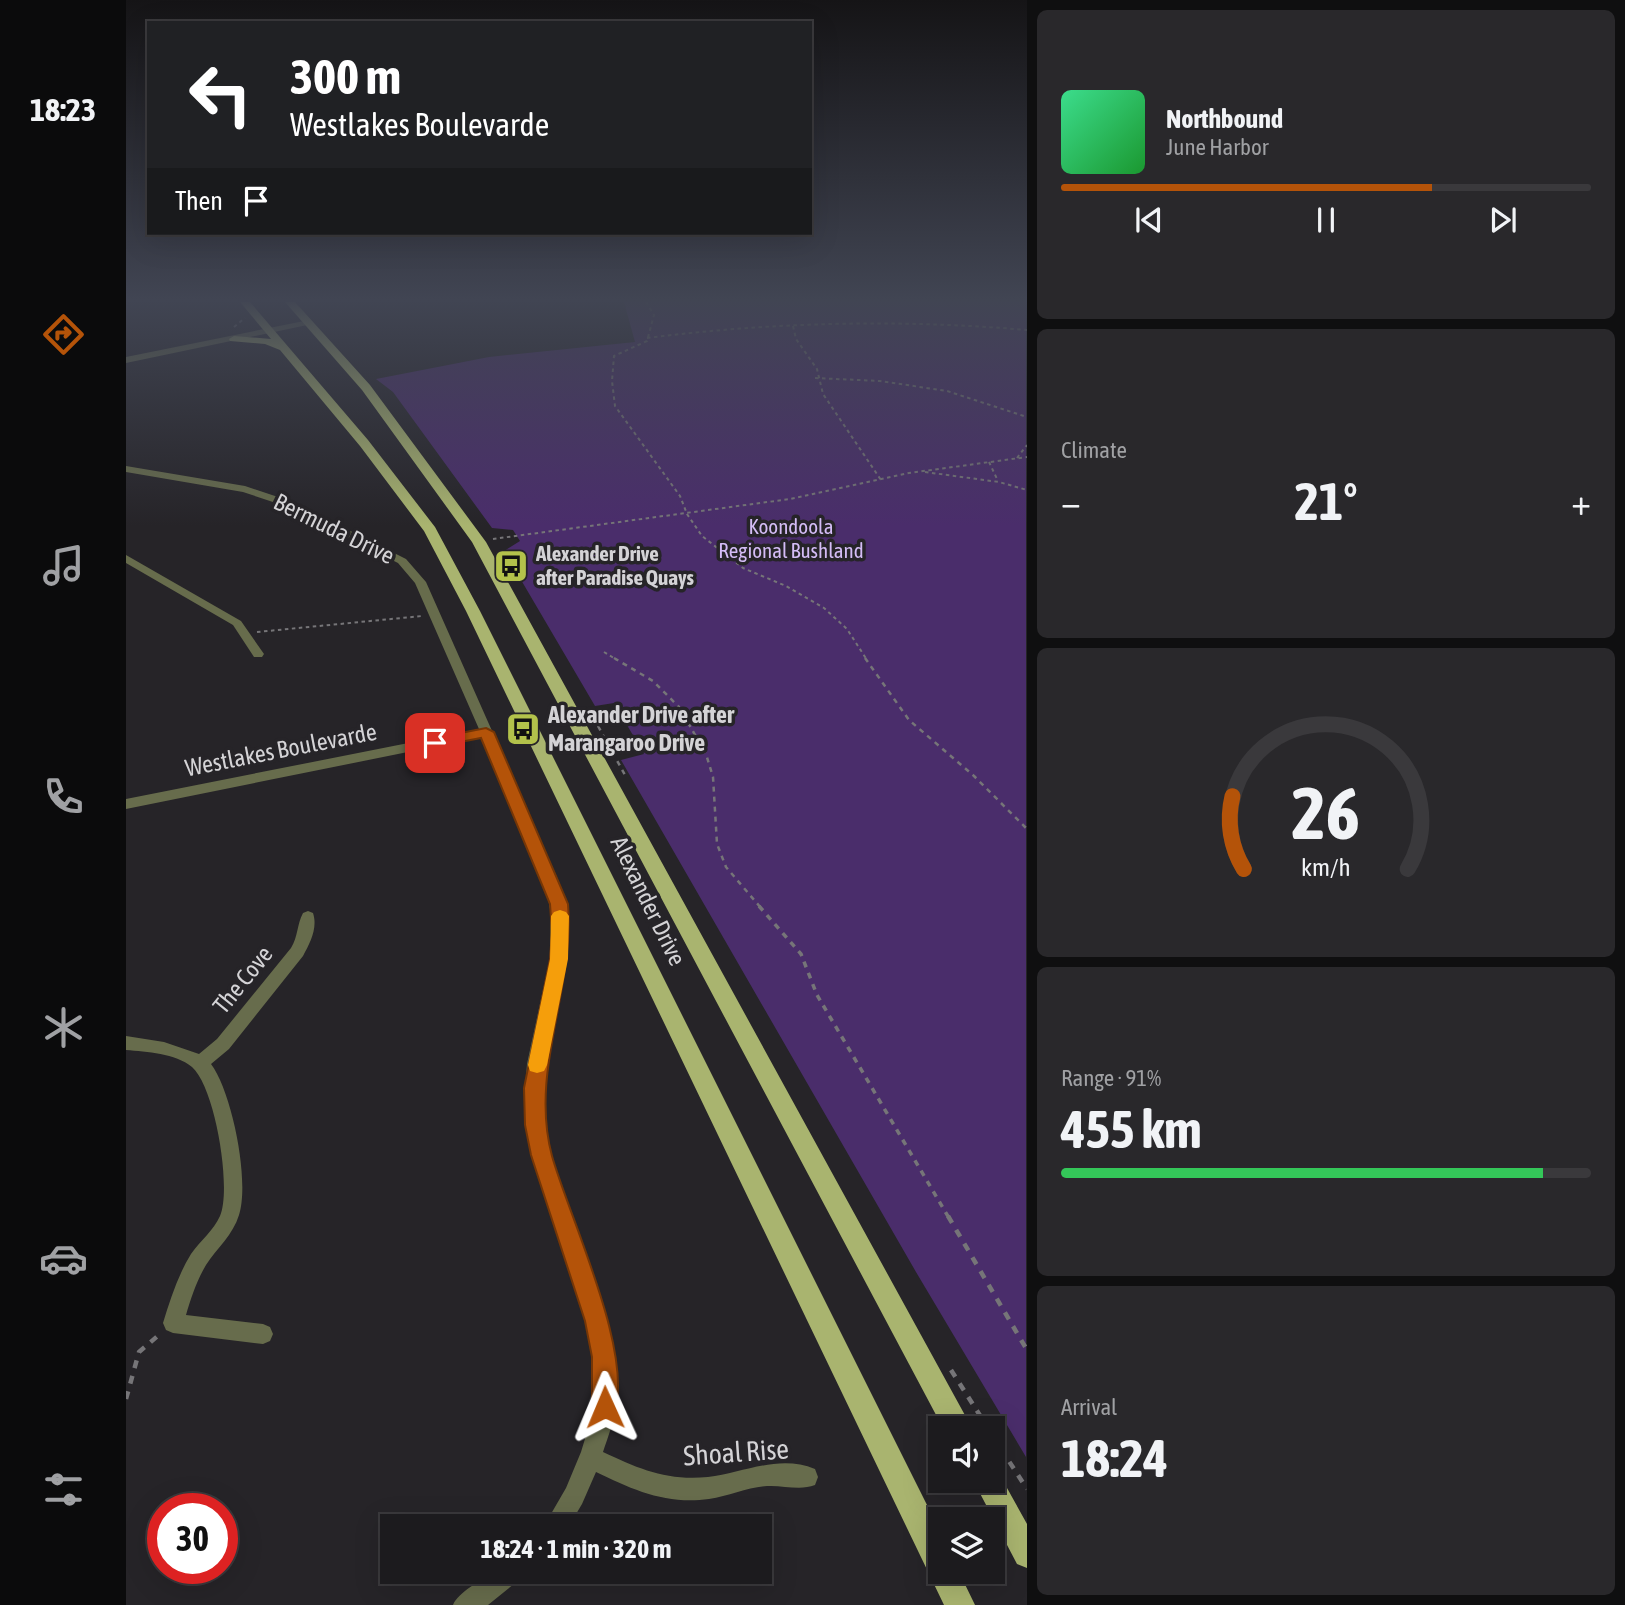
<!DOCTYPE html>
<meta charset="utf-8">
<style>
body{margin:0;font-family:"Asap Condensed",sans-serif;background:#29282b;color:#f1f3f6;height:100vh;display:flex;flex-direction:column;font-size:26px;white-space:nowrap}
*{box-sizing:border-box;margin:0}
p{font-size:23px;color:#a0a1a4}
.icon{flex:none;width:38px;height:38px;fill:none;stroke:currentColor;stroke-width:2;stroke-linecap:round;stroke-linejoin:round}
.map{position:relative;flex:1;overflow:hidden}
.sheet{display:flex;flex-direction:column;gap:10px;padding:10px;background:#0f0f10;width:598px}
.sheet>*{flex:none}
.banner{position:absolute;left:21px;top:21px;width:665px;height:214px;border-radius:0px;box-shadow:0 7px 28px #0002,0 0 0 2px #3a393c;background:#202124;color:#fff;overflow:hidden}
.buttons{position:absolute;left:802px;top:1416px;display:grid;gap:14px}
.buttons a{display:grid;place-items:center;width:77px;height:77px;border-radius:0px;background:#1c1b1e;box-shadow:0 7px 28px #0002,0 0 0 2px #3a393c;font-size:35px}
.speed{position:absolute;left:21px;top:1493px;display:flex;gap:14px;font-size:35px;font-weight:700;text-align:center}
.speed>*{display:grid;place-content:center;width:91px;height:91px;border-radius:50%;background:#1c1b1e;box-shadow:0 7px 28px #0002,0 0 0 2px #3a393c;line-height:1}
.speed .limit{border:10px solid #d22;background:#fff;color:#111}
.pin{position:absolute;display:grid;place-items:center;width:60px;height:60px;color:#fff;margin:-30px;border-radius:14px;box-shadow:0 4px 10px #0006}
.me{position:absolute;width:77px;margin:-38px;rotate:359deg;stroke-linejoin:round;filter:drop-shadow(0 0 5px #0008)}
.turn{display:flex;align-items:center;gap:24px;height:147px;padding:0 28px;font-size:32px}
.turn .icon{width:91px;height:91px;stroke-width:2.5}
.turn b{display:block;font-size:49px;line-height:60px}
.then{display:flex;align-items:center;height:66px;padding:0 28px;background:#0003;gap:14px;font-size:26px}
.big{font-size:52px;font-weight:700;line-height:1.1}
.sheet .tile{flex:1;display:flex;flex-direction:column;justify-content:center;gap:10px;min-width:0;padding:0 24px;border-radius:10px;background:#29282b}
.sheet .dial{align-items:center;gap:0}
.dial svg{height:182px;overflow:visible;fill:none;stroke:#3a393c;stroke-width:7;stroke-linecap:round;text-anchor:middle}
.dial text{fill:#f1f3f6;stroke:none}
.song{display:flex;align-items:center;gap:21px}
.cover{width:84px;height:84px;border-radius:10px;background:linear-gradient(135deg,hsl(150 70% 55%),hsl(130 70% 35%))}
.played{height:7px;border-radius:4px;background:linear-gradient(90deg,#b45309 70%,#3a393c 70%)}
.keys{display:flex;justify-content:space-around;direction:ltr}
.heat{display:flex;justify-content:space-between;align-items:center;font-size:38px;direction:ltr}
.charge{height:10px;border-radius:5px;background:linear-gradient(90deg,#34c759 91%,#3a393c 0)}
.trip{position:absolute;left:254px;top:1514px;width:392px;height:70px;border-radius:0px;background:#1c1b1e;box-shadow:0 7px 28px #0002,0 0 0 2px #3a393c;font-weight:700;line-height:70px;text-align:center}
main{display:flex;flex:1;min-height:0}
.tab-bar{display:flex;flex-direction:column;width:126px;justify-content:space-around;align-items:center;background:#0b0b0c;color:#a0a1a4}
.tab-bar .icon{width:49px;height:49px}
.tab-bar .on{color:#b45309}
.tab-bar b{font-size:32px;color:#f1f3f6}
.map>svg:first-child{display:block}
.green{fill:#4a2d6b}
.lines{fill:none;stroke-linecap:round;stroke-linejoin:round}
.path-far3{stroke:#767578;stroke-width:2;stroke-dasharray:3.5 3.5;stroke-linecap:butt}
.path-far2{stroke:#767578;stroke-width:2.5;stroke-dasharray:5 5;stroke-linecap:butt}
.path-far1{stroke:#767578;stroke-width:3.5;stroke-dasharray:6 6;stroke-linecap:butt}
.path{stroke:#767578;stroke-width:4.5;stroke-dasharray:8 8;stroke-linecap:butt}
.minor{fill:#676c4c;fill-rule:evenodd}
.tertiary{fill:#676c4c;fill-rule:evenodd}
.primary{fill:#a9b46f;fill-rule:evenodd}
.route{fill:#b45309;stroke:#753606;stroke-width:2}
.slow{fill:#f59e0b}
.labels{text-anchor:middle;stroke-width:7;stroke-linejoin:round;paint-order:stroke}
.far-park-label{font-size:21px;fill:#d4bcf6;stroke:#262428}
.far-poi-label{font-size:21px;font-weight:bold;fill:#d4d3d6;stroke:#262428;text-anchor:start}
.street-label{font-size:24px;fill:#d4d3d6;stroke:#262428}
.poi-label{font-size:24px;font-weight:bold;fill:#d4d3d6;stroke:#262428;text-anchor:start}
.near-street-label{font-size:28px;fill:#d4d3d6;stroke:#262428}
</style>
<main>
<nav class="tab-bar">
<b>18:23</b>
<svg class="icon on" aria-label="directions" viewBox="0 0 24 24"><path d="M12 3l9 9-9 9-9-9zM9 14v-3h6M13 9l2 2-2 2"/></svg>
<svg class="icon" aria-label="music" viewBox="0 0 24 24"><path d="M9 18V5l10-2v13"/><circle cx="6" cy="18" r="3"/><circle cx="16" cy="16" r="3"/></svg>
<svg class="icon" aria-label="phone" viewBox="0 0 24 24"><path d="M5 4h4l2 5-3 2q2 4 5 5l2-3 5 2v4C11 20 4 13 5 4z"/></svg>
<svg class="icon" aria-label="climate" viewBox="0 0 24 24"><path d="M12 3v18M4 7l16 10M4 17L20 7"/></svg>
<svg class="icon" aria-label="car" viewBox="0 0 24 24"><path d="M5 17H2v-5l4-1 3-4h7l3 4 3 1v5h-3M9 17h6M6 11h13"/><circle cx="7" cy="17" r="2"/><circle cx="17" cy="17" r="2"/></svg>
<svg class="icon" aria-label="filters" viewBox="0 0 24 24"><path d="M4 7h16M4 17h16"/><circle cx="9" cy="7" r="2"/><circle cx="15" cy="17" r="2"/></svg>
</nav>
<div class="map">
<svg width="901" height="1605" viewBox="0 0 901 1605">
<rect width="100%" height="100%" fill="#262428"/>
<!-- green -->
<path class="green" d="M498,302H900V1457L790,1272L495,760L518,754L488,703L469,706L378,551L394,541L387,530L366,528L267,392L250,379L363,357L509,342Z"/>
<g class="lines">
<!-- path-far3 -->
<path class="path-far3" d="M520,302L528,315L521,341L488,356L486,381L489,406L554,496L561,514L576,536L617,568L660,586L698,608L721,629L741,660
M667,326L670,339L691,369L697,394L755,480
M108,327L119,318
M521,338C647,322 774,319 901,330
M689,378L754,381L821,391L901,417
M891,458L901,445
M863,462L872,481
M799,472L873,482L901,490
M367,539L664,499L783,473L901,457
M131,632L296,616
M478,652L491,660"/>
<!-- path-far2 -->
<path class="path-far2" d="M488,658L527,681L553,707L580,754L587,777L591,844L600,867L635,908
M739,658L783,720L848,776L901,829
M472,726L499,775"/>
<!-- path-far1 -->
<path class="path-far1" d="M633,906L675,954L691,995L823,1218"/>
<!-- path -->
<path class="path" d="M822,1216L901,1350
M825,1370L862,1428
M0,1399L13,1352L34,1334
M866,1435L901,1489"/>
<!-- minor -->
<path class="minor" d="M0,466L119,486L167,502L280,559L300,582L433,882C438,900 441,916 441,934C441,970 429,1004 422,1039C417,1069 416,1099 420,1129C432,1224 498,1308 489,1406C488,1422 482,1437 477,1452C513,1469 541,1481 582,1477C617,1473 653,1454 689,1469L692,1477L689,1485C674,1491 657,1485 641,1486C622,1487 603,1496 583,1499C541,1505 507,1490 470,1472L456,1504L443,1526H418L440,1488L455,1452L468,1409L467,1363L460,1324L410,1170L402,1131L399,1091L401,1064L423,962L425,936L424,909L419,882L356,737L0,809V799L353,729L289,583L272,563L159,506L117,492L0,472Z
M0,555L115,621L138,654L136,657H128L107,625L0,563Z
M182,911L187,913C192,928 184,943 177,956L103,1049L85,1064C106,1092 124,1181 113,1215C107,1235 91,1248 80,1265C71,1280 65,1298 60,1315L137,1324L144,1327L147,1334L144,1341L137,1344L47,1333L40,1330L37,1323C44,1300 52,1275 65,1254C74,1241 88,1230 94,1216C106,1188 89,1087 66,1067C49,1053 21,1052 0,1050V1036L38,1042L73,1054L91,1039L165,948C172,937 171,924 177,913Z
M367,1572H397L393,1580L362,1605H327C332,1592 355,1581 367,1572Z"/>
<!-- tertiary -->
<path class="tertiary" d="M183,320L187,322L186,324L0,363V357Z"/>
<!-- primary -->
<path class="primary" d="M114,302H124L242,440L309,527L354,611L814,1531V1572H833L849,1605H818L340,611L298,531L234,446L154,350L139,344L104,341L103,339L108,336L145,339Z
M159,302H169L244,385L360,542L846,1428H817L346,542L236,390Z
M866,1468L871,1470L901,1524V1568L891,1564L847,1480H866Z"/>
</g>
<!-- sky -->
<linearGradient id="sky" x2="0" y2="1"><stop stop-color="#151416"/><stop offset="0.57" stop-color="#414553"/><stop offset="1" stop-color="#414553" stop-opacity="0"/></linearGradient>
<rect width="901" height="526" fill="url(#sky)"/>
<!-- route -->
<path class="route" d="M360,728L368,732L442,904C449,989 403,1071 426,1156C443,1217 511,1358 487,1416L479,1419L470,1416L466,1407V1357L459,1321L405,1155L399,1125L398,1088L424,959L426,932L424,904L355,738L309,747L301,743L309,738Z"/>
<!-- slow -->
<path class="slow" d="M434,910L440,912L443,916L442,959L421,1065L418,1071L411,1073L404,1071L402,1065L424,959L425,916L428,912Z"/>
<!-- icons -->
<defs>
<g id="bus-square" transform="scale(1.75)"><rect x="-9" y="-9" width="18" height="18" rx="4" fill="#b3c24b" stroke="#262428"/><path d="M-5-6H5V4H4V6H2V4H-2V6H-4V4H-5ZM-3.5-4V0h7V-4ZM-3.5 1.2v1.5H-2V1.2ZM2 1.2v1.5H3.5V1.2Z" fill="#111"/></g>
</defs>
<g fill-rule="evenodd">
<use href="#bus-square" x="385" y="566"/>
<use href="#bus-square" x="397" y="729"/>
</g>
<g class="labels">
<!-- far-park labels -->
<g class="far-park-label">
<text x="665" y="534">Koondoola<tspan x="665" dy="24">Regional Bushland</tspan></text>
</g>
<!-- far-poi labels -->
<g class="far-poi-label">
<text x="410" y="561">Alexander Drive<tspan x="410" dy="24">after Paradise Quays</tspan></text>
</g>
<!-- street labels -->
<g class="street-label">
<text transform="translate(208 529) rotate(26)" y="8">Bermuda Drive</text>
<text transform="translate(155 750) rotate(-11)" y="8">Westlakes Boulevarde</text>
<text transform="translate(522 901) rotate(64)" y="8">Alexander Drive</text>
<text transform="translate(117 980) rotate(-51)" y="8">The Cove</text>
</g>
<!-- poi labels -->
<g class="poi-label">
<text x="422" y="723">Alexander Drive after<tspan x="422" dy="28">Marangaroo Drive</tspan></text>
</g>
<!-- near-street labels -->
<g class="near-street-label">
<text transform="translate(610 1452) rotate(-4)" y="10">Shoal Rise</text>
</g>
</g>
</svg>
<div class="buttons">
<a><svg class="icon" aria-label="sound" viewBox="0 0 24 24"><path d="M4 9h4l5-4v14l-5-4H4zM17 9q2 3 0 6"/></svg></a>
<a><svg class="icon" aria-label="layers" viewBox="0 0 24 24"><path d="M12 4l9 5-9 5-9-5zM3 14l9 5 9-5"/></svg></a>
</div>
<div class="speed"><div class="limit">30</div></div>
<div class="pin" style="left:309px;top:743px;background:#d93025"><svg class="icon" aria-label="arrive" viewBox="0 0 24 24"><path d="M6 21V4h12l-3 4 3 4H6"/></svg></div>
<svg class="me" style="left:479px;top:1407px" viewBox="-20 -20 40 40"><path d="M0-17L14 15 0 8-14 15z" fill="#b45309" stroke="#fff" stroke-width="4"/></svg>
<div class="trip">18:24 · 1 min · 320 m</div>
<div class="banner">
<div class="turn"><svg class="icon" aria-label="left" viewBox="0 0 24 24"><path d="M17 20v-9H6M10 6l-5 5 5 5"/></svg><div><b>300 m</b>Westlakes Boulevarde</div></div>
<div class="then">Then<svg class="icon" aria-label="arrive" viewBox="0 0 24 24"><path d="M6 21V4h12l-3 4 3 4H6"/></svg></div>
</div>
</div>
<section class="sheet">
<div class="tile">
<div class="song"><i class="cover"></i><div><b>Northbound</b><p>June Harbor</p></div></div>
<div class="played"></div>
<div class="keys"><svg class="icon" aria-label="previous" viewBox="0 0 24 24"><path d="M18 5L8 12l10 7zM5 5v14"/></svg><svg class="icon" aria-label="pause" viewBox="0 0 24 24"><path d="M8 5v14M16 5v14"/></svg><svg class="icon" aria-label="next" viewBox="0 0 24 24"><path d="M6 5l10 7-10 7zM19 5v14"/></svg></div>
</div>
<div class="tile"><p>Climate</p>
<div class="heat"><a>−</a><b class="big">21°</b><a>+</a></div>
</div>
<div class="tile dial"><svg viewBox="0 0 100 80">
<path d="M14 69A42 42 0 1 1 86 69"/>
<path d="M14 69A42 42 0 0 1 9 37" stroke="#b45309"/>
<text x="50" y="56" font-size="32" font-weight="700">26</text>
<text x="50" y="72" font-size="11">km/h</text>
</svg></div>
<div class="tile"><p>Range · 91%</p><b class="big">455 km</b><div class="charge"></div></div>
<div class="tile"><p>Arrival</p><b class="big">18:24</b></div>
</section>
</main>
